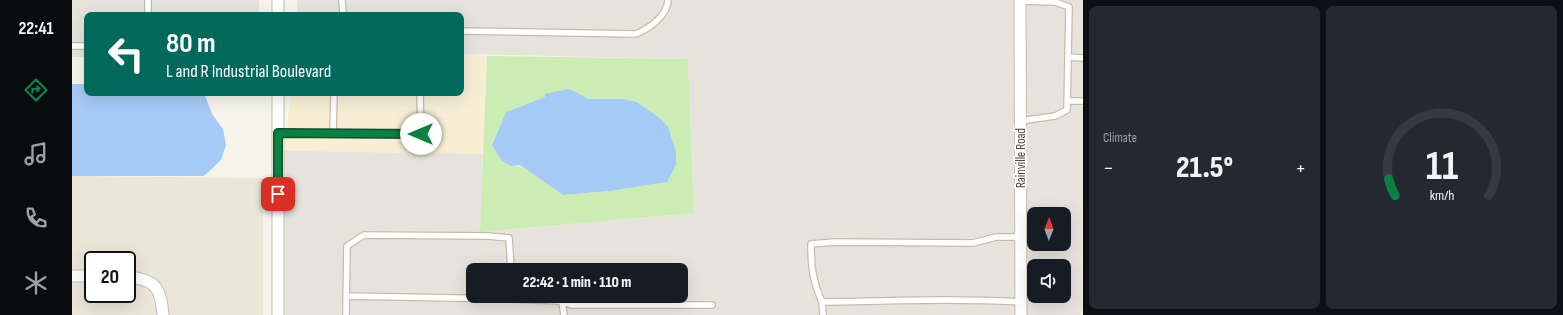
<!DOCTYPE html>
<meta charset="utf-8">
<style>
body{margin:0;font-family:"Sofia Sans Condensed",sans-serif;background:#242831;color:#f1f3f6;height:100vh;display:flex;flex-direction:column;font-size:15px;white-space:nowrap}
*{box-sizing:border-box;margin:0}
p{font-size:13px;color:#9ea1a6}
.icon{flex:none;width:22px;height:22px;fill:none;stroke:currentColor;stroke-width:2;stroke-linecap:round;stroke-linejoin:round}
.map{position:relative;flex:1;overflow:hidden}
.side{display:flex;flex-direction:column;gap:6px;padding:6px;background:#0d0f14;width:480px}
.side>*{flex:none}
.banner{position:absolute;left:12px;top:12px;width:380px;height:84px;border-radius:8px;box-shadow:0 4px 16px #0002;background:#00695c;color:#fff;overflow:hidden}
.needle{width:26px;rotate:1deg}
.tools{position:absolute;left:955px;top:207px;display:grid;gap:8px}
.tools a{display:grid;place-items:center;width:44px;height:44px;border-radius:8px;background:#171b24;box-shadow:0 4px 16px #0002;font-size:20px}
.speed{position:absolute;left:12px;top:251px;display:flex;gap:8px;font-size:20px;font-weight:700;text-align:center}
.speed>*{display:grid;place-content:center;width:52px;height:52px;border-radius:50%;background:#171b24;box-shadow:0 4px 16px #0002;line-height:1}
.speed .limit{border:2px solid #111;border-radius:6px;background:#fff;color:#111}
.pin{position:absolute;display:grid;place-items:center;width:34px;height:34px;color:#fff;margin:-17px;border-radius:8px;box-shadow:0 2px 6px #0006}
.me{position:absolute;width:44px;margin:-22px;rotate:270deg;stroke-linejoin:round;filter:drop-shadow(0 0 3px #0008)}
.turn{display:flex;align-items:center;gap:14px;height:84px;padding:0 16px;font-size:18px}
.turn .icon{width:52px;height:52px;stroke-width:2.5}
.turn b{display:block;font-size:28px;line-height:34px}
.big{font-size:30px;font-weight:800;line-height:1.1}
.side .tile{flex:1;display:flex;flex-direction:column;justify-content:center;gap:6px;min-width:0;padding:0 14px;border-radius:8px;background:#242831}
.side .dial{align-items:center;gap:0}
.dial svg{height:104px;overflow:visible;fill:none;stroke:#363941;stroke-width:7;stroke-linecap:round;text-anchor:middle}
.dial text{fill:#f1f3f6;stroke:none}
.heat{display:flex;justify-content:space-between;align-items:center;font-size:22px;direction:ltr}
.side .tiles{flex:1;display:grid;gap:6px;grid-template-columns:repeat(2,1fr)}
.trip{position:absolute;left:394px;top:263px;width:222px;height:40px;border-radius:8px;background:#171b24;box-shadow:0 4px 16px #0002;font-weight:800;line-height:40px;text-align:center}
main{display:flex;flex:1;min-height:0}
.tabs{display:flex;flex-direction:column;width:72px;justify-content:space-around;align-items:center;background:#090b0e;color:#9ea1a6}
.tabs .icon{width:28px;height:28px}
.tabs .on{color:#0b8043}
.tabs b{font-size:18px;color:#f1f3f6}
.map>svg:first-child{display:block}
.residential{fill:#eae7d9;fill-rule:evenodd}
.commercial{fill:#f8eed6}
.industrial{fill:#e6e3dc;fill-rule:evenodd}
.green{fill:#cbecb2;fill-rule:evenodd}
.water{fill:#a5caf5}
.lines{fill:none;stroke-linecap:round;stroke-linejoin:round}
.service-casing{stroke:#c3beac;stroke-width:8}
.minor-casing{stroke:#c3beac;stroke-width:13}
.service{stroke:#fff;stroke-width:5.5}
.minor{stroke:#fff;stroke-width:11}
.route-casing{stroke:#07532c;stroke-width:10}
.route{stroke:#0b8043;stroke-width:7}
.labels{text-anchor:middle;stroke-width:4;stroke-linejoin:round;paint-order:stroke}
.street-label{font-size:13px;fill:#4b4638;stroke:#fff}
</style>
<main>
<nav class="tabs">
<b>22:41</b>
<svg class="icon on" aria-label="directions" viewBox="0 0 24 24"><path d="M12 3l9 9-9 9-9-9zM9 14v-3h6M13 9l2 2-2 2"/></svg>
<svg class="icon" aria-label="music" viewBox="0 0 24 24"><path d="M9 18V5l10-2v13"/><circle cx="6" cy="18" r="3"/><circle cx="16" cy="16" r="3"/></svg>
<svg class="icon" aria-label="phone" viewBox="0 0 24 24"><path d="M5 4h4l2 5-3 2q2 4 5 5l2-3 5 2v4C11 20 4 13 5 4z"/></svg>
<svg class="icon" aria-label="climate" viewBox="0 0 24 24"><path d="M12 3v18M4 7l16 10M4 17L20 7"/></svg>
</nav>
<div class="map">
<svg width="1011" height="315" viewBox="0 0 1011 315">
<rect width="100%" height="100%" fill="#f6f4eb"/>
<!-- residential -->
<path class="residential" d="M0,176L191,178V315H0ZM21,260H55V294H21Z"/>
<!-- commercial -->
<path class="commercial" d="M389,54L415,56L411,154L212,155L219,93H389Z"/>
<!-- industrial -->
<path class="industrial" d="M0,0H187V15H15V57H0Z
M225,0H1011V310L1008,315H955V280H943V315H212V151L411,154L408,232L622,213L616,59L389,54V15H225ZM962,214H992V244H962ZM962,266H992V296H962ZM401,270H609V296H401Z"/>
<!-- green -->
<path class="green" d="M415,56L616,59L622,213L408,232ZM506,93L517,99H551L565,102L589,119L595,182L538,191L491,195L454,169L430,161L420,145L434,112L473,97Z"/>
<!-- water -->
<path class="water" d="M0,84H15V93H132L140,114L151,129L154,145L149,160L132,176H0Z
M496,89L506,93L517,99H551L565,102L589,119L596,127L604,152V165L595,182L538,191L491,195L454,169L447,165L439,166L430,161L420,145L434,112L473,97V94Z"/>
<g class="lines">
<!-- service casing -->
<g class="service-casing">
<path id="service" d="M270,0L271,15
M948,1L983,2L997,7L995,110L983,116L948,121
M76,15V0
M389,31L564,34C578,28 595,16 596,0
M0,46H15
M996,57L1011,58
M995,101H1011
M206,133L349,134L348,93
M261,133L262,93
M274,296L439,299V296
M439,299L490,301L492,315
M490,301L500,305H640
M750,302C741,281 739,268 739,244L763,242L901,243L924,237H949
M274,315L275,246L292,235L416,236L437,238L439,270
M751,315L750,302C817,301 883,298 949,302"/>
</g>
<!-- minor casing -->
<g class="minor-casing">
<path id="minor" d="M206,0V15
M948,0L949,315
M206,93V315
M0,276H21
M55,277C83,279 89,287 91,315"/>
</g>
<!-- service -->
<use href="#service" class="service"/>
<!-- minor -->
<use href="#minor" class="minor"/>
</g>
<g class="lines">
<!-- route casing -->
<g class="route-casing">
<path id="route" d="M206,194V133L349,134"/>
</g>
<!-- route -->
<use href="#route" class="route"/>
</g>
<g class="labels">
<!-- street labels -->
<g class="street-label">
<text transform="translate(948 158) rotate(-90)" y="5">Rainville Road</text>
</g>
</g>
</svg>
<div class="tools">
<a><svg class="needle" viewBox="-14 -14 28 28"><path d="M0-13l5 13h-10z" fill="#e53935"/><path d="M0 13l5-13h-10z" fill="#9ea1a6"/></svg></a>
<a><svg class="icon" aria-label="sound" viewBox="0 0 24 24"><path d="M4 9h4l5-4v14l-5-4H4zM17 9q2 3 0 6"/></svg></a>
</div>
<div class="speed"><div class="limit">20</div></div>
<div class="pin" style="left:206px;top:194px;background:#d93025"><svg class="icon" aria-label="arrive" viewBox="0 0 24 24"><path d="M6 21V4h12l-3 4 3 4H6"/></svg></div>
<svg class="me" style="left:349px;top:134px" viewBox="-20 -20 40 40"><circle r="19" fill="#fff"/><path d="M0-13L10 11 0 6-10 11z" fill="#0b8043"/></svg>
<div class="trip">22:42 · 1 min · 110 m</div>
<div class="banner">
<div class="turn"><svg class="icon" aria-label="left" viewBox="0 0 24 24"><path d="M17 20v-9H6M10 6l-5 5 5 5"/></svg><div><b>80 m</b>L and R Industrial Boulevard</div></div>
</div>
</div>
<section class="side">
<div class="tiles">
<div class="tile"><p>Climate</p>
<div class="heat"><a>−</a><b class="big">21.5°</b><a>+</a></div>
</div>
<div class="tile dial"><svg viewBox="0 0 100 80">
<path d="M14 69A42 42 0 1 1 86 69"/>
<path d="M14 69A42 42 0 0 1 9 56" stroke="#0b8043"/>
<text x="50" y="56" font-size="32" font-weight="700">11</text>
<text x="50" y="72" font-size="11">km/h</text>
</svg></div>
</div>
</section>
</main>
